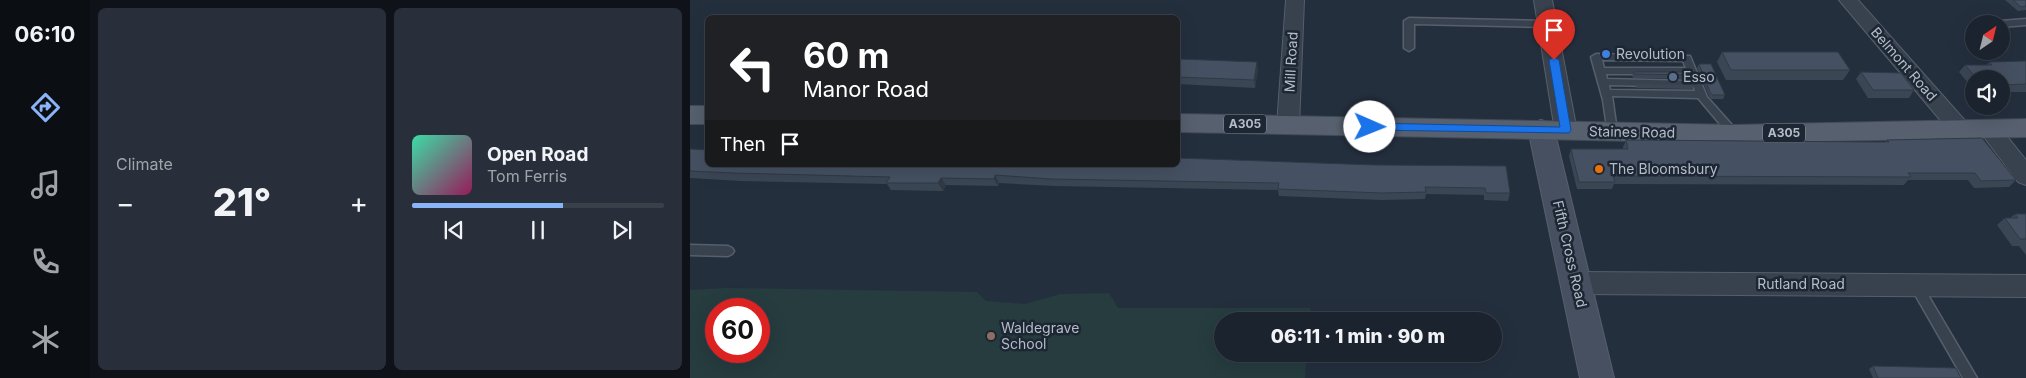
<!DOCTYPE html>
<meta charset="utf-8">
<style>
body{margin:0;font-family:Inter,sans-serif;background:#282f3a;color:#f1f3f6;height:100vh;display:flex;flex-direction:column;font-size:19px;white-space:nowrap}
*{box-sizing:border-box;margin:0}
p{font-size:16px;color:#a0a4aa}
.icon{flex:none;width:28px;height:28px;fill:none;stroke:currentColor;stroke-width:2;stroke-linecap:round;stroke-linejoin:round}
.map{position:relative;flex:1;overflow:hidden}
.sheet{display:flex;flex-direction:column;gap:8px;padding:8px;background:#0f1319;width:600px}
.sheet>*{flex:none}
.hud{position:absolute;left:15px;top:15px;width:475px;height:152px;border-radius:8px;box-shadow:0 5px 20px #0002,0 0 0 1px #39404a;background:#202124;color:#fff;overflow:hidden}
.needle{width:32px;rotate:35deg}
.fabs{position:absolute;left:1275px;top:15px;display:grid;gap:10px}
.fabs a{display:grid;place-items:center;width:45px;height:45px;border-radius:50%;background:#1b232e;box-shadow:0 5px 20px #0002,0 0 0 1px #39404a;font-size:25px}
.speed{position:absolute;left:15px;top:298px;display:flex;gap:10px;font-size:25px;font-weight:700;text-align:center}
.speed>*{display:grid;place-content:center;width:65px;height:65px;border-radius:50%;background:#1b232e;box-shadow:0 5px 20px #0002,0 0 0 1px #39404a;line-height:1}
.speed .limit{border:8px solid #d22;background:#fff;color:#111}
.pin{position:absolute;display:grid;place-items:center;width:42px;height:42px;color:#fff;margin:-51px -21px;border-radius:50% 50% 50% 0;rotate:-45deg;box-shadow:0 0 5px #0007}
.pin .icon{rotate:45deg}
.me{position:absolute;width:55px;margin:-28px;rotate:91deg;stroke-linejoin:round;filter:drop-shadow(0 0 4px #0008)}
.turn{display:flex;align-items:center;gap:18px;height:105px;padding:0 15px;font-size:22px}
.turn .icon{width:65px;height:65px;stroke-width:2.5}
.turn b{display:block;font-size:35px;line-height:42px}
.then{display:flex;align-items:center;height:48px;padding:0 15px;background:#0003;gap:10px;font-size:19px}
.big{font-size:38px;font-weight:800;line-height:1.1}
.sheet .widget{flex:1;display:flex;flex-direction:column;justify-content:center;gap:8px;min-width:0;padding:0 18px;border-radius:8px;background:#282f3a}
.song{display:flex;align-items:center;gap:15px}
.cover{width:60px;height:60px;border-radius:8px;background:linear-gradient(135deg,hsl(160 70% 55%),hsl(330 70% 35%))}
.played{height:5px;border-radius:2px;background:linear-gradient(90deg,#8ab4f8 60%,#39404a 60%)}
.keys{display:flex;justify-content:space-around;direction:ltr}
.heat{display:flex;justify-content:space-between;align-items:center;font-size:28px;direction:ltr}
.sheet .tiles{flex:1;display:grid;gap:8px;grid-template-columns:repeat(2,1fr)}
.trip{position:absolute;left:524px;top:312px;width:288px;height:50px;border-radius:25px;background:#1b232e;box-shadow:0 5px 20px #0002,0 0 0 1px #39404a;font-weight:800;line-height:50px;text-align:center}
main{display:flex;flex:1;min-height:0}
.tabs{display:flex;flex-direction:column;width:90px;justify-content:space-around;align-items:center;background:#0b0e12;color:#a0a4aa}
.tabs .icon{width:35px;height:35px}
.tabs .current{color:#8ab4f8}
.tabs b{font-size:22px;color:#f1f3f6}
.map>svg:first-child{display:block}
.green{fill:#263c3f;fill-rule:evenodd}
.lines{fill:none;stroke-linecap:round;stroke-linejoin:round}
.lane-casing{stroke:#565f6c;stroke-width:3}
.street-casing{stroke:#565f6c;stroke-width:2}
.secondary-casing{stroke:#565f6c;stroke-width:2}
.primary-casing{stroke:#414a57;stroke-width:2}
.lane{fill:#38414e;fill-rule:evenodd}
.street{fill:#38414e;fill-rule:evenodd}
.secondary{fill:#465061;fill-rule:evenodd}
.primary{fill:#56606e;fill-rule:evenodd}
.wall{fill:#3b4654}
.shaded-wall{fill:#303945}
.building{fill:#455162;stroke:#303945}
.route{fill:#1a73e8;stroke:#114b97}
.shop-dot{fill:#3f7fe0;stroke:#1d2633;stroke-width:2}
.service-dot{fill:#5c6f8a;stroke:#1d2633;stroke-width:2}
.food-dot{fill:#e8710a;stroke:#1d2633;stroke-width:2}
.education-dot{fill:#8d6e63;stroke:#1d2633;stroke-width:2}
.labels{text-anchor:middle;stroke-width:5;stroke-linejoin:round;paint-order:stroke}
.shield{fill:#1d2633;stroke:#878f9c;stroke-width:1}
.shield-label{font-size:12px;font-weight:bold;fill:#b4bcc9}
.poi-label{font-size:14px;fill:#b4bcc9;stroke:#1d2633;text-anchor:start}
.street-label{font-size:14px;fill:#b4bcc9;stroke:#1d2633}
</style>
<main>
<nav class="tabs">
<b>06:10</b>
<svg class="icon current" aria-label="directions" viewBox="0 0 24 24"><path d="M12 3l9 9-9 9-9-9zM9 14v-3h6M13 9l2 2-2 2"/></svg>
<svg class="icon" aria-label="music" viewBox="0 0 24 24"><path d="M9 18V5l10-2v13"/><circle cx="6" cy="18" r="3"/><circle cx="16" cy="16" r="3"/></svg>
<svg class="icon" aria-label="phone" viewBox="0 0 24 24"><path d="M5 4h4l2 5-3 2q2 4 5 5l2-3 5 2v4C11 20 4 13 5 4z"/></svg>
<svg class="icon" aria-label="climate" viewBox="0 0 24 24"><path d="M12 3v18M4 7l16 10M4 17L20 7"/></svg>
</nav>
<section class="sheet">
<div class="tiles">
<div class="widget"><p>Climate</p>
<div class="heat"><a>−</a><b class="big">21°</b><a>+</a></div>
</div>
<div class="widget">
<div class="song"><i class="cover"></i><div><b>Open Road</b><p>Tom Ferris</p></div></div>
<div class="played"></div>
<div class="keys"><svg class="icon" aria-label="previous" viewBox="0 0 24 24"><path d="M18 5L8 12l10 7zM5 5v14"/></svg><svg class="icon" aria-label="pause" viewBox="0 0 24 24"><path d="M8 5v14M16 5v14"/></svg><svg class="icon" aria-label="next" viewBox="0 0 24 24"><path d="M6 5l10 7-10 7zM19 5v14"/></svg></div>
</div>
</div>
</section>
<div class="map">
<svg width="1336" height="378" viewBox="0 0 1336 378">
<rect width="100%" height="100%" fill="#242f3e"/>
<!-- green -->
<path class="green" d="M36,288L287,292L296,301L335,304L370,294L419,293L428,308H621L620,321H532V354H617L615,378H0V290ZM26,309H69V351H26Z"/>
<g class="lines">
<!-- lane casing -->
<g class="lane-casing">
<path id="lane" d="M719,18L857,21L862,24L857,27L724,24V48L719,51L714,48V21Z
M1336,19V25L1311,27V24H1307L1311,21Z
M906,54L1000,56L1017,97L1050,134L1049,137H1041L1008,98L922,96L927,131L922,135L918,134L913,100L901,57ZM912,60L993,61L996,68H914ZM916,74H999L1001,81L917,79ZM919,85L1004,87L1005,91L920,90Z
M0,245L38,246L42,248L44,251L42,254L38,256L0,255Z
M1225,279L1229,280L1287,378H1273L1219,284L1221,280Z"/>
</g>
<!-- street casing -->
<g class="street-casing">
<path id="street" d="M596,0H614L609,125L606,130L598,133L590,130L587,125Z
M844,0H862L887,131L884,137L876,139L868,137L865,131Z
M1149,0H1168L1278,124L1281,129L1278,134L1270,137L1262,134Z
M1299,121L1307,124L1336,160V185L1328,182L1288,129L1291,124Z
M886,272L1336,275V297L886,294L877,291L873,283L877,275Z"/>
</g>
<!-- secondary casing -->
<g class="secondary-casing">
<path id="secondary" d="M851,120L860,123L864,129L924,378H890L838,129L842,123Z"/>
</g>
<!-- primary casing -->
<g class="primary-casing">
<path id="primary" d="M0,106H18V124H0Z
M488,114L1045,125L1336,119V137L1045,143L488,132Z"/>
</g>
<!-- lane -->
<use href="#lane" class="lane"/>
<!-- street -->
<use href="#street" class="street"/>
<!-- secondary -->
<use href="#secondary" class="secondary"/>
<!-- primary -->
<use href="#primary" class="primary"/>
</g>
<!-- wall -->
<path class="wall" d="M1315,0H1336V10L1328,11Z
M1032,52L1160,70L1153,80H1036L1027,62Z
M488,59L568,69L565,88L488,84Z
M1336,61V92H1311V79H1284V90L1269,72L1275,65H1297L1299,62Z
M1009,64L1035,95L1033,99H1021L1019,96L1007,68Z
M944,72L1000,75L998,79L943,78L942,76Z
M1171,72L1224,90L1219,98H1178L1166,79Z
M947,84L1004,85L1003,89L946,88Z
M936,140L1195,142L1197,140L1326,180L1319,187L1284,188L1278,180H1218L1214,185L924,184L922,189H887L879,156L881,149H933V147Z
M0,149L18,165H684L820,193L818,201L794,200V195L736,194L735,199L692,200L589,196L588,190L365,186L309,183L308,186L256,185L253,191L201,190L197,184L51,181L0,178Z
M1325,214H1336V255L1329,246H1322L1307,225L1315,218H1320Z
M1183,366L1271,378H1183L1179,369Z"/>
<!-- shaded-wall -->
<path class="shaded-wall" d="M567,62L568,69L565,88L564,80Z
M305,175L309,183L308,186L304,179Z
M251,178L256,185L253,191L248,183Z"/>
<!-- building -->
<path class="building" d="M1323,0H1336V6L1331,7Z
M1032,52H1148L1160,70H1041Z
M488,59L567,62L564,80L488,77Z
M1336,61V84L1311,85V79H1287L1275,65H1302L1299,62Z
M1009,64H1021L1035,95H1023L1020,92Z
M944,72H999L1000,75L944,74Z
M1171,72L1211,73L1224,90H1183Z
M1292,138L1326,180L1291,181L1285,173H1218L1221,177L923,176L925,182H889L881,149H938L936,140L1186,142H1199L1197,140Z
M0,149L18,150V165H488V158L684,165L816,166L820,193H796L795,188L735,187L736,192L692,193L588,189L589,183L361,179L305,175L304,179L251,178L248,183H196L200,177L44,173L0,171Z
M1325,214H1336V239H1330L1315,218H1328Z
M1183,366L1266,368L1271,378H1188Z"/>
<!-- route -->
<path class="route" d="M864,57L869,60L881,130L879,133L680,130L675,127L680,123L870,127L859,60Z"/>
<!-- markers -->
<circle class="shop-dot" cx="916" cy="54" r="5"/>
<circle class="service-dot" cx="983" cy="77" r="5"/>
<circle class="food-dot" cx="909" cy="169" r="5"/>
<circle class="education-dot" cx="301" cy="336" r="5"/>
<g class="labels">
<!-- shield labels -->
<g class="shield">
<rect x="534" y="114.5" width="42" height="19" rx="4"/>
<rect x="1073" y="123.5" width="42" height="19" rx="4"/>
</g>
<g class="shield-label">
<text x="555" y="128">A305</text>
<text x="1094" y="137">A305</text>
</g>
<!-- poi labels -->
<g class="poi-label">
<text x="926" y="59">Revolution</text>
<text x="993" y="82">Esso</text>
<text x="919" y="174">The Bloomsbury</text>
<text x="311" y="333">Waldegrave<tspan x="311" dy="16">School</tspan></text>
</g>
<!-- street labels -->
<g class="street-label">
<text transform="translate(601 62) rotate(-87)" y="5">Mill Road</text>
<text transform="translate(1214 64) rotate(49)" y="5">Belmont Road</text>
<text transform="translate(942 132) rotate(1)" y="5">Staines Road</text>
<text transform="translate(880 254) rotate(77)" y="5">Fifth Cross Road</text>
<text x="1111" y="289">Rutland Road</text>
</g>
</g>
</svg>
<div class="fabs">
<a><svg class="needle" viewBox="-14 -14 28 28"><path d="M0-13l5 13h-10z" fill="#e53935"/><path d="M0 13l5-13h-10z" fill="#a0a4aa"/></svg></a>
<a><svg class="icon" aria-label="sound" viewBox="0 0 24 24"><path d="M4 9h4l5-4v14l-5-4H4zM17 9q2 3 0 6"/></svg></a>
</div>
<div class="speed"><div class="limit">60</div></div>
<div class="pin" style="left:864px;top:60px;background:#d93025"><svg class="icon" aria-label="arrive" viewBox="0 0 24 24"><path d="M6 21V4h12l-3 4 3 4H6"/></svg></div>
<svg class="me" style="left:680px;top:127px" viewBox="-20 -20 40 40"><circle r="19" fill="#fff"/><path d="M0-13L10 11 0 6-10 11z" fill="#1a73e8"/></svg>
<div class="trip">06:11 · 1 min · 90 m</div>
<div class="hud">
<div class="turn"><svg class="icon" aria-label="left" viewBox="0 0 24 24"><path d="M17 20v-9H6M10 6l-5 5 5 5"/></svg><div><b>60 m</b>Manor Road</div></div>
<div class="then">Then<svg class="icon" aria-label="arrive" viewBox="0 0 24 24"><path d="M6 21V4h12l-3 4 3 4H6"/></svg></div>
</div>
</div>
</main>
